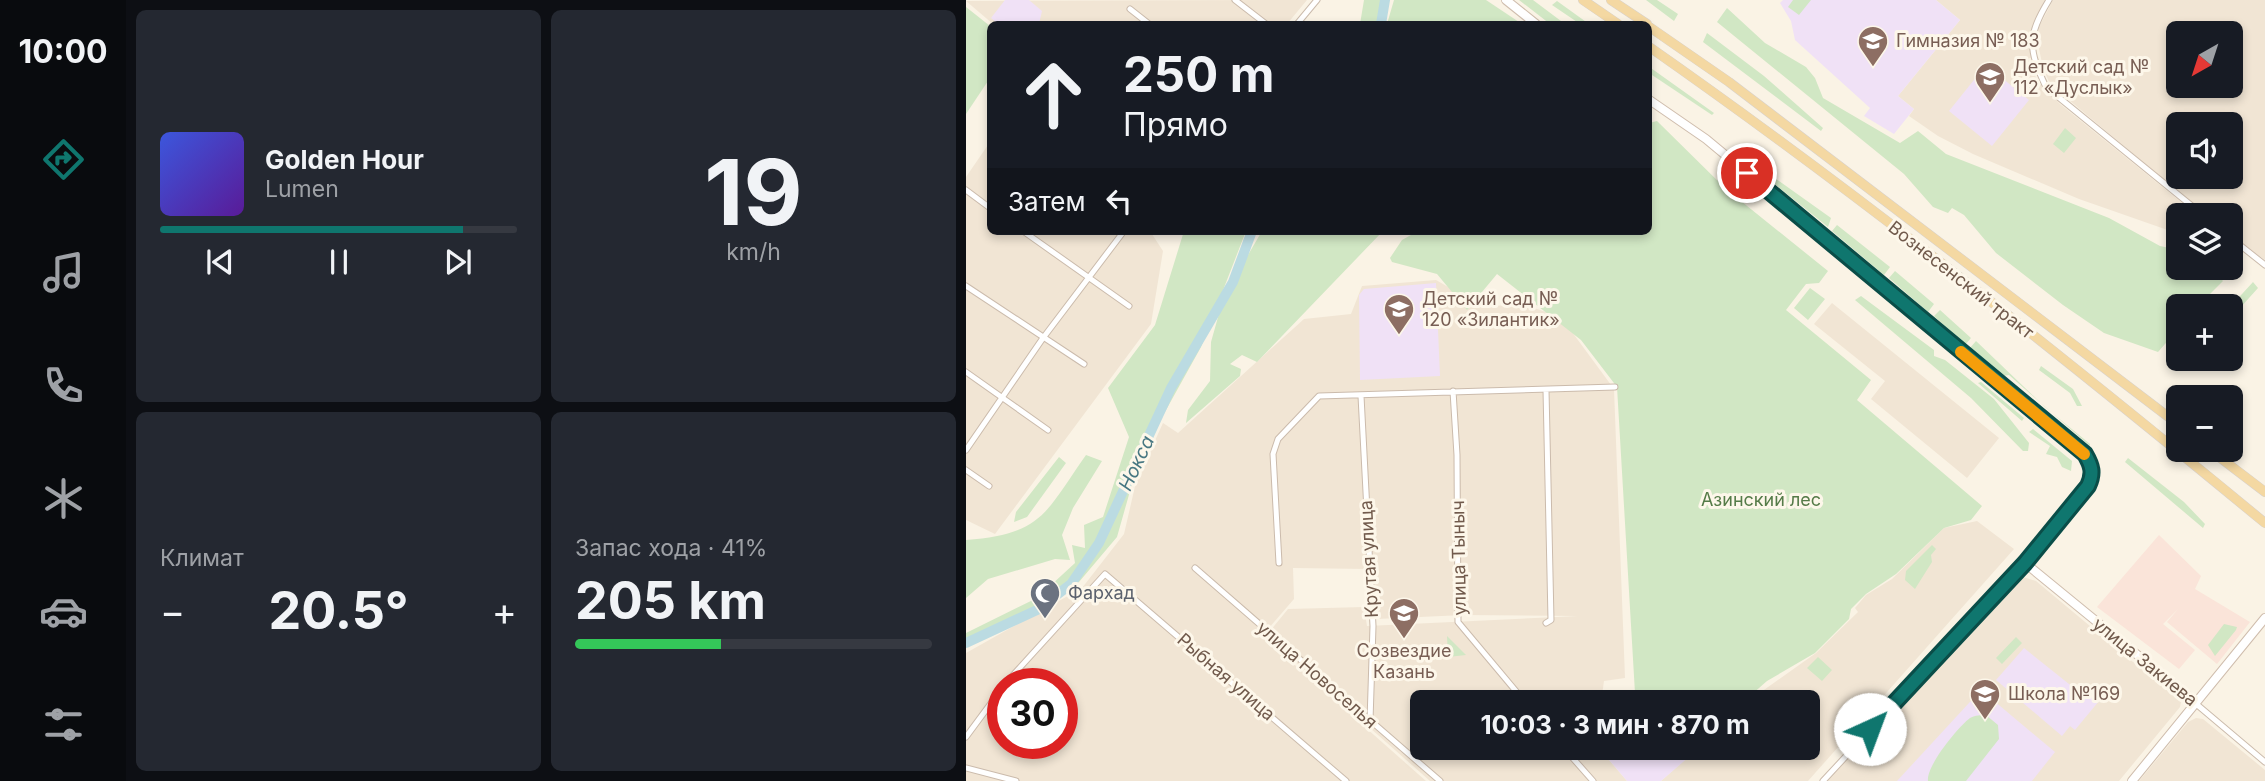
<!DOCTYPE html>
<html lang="ru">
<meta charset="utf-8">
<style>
body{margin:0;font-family:Inter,sans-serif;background:#242831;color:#f1f3f6;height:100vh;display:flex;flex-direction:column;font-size:26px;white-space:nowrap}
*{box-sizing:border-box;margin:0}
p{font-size:23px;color:#9ea1a6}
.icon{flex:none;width:38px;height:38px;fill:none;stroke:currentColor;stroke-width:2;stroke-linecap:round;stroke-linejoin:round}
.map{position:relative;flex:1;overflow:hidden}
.sheet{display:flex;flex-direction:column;gap:10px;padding:10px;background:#0d0f14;width:840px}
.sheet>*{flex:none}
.top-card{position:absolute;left:21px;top:21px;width:665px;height:214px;border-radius:10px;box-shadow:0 4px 10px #0003;background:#171b24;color:#f1f3f6;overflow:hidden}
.needle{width:46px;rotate:219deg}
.fabs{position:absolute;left:1200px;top:21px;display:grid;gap:14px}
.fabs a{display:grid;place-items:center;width:77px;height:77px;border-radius:10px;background:#171b24;box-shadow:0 4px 10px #0003;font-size:35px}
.speed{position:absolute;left:21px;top:668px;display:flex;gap:14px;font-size:35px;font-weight:700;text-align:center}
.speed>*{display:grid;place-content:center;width:91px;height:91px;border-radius:50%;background:#171b24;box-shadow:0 4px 10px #0003;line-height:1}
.speed .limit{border:10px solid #d22;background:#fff;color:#111}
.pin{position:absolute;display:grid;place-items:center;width:60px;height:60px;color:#fff;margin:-30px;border:4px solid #fff;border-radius:50%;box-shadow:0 2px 7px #0007}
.me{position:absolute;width:77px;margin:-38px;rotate:43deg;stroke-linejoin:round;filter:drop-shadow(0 0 5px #0008)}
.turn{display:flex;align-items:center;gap:24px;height:147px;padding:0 21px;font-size:32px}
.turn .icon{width:91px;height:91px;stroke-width:2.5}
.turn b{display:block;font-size:49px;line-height:60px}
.then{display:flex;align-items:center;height:66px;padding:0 21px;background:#0003;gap:14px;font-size:26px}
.big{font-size:52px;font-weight:700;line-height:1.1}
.sheet .tile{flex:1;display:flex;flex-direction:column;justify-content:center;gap:10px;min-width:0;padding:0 24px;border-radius:10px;background:#242831}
.sheet .dial{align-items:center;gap:0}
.dial b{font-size:91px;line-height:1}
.song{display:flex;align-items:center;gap:21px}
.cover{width:84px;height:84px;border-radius:10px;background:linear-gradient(135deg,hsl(230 70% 55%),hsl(270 70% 35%))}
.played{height:7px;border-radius:4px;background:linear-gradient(90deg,#0f766e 85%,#363941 85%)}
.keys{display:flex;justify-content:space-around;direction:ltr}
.heat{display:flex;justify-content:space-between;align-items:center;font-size:38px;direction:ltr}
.charge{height:10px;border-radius:5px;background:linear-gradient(90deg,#34c759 41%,#363941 0)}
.sheet .tiles{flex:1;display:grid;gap:10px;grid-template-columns:repeat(2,1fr)}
.trip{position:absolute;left:444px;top:690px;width:410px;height:70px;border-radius:10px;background:#171b24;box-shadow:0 4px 10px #0003;font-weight:700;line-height:70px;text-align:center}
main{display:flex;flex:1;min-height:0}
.tabs{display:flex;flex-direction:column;width:126px;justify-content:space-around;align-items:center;background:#090b0e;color:#9ea1a6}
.tabs .icon{width:49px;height:49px}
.tabs .on{color:#0f766e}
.tabs b{font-size:32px;color:#f1f3f6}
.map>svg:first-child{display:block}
.residential{fill:#f1e5d4;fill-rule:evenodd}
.commercial{fill:#fae4d9}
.education{fill:#f0e1f6}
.green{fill:#d1e7c4}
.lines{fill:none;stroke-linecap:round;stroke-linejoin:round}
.river{stroke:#bbdbe2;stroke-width:10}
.street-casing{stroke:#cbbbac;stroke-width:7}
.secondary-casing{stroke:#cfbdad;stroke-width:10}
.primary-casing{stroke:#d7d1cd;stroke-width:10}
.street{stroke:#fff;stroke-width:5}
.secondary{stroke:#fff;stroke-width:8}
.primary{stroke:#f4d8a2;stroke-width:9}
.route-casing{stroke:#0a4d48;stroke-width:18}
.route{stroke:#0f766e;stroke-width:12}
.slow{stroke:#f59e0b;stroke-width:12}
.labels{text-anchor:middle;stroke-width:6;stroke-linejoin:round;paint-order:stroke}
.education-label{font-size:18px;fill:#785e54;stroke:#fdf7ea;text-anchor:start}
.street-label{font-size:18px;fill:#715a4c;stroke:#fdf7ea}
.park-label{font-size:18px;fill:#557b48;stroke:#fdf7ea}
.worship-label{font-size:18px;fill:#5b616d;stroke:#fdf7ea;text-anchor:start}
.water-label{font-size:19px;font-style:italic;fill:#477782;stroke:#fdf7ea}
</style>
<main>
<nav class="tabs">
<b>10:00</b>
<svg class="icon on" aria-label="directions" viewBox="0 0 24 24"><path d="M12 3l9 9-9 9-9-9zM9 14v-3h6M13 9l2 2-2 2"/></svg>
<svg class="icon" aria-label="music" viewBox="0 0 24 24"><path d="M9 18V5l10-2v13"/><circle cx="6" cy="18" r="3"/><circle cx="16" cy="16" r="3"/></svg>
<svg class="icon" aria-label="phone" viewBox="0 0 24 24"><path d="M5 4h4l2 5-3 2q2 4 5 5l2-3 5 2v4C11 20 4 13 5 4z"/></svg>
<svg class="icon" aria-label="climate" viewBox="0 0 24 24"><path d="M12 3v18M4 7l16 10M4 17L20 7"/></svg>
<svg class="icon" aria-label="car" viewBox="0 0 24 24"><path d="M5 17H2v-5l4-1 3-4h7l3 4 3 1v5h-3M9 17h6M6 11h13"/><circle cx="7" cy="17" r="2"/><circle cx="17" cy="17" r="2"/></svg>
<svg class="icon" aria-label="filters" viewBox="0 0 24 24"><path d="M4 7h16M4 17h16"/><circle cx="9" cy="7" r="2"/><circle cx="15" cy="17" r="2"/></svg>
</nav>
<section class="sheet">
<div class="tiles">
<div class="tile">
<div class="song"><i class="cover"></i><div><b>Golden Hour</b><p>Lumen</p></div></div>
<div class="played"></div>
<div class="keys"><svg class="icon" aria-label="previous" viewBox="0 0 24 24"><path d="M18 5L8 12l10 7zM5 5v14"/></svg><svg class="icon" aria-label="pause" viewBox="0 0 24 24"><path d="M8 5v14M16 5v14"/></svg><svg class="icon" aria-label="next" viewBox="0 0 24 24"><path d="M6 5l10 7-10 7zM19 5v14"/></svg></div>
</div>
<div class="tile dial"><b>19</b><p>km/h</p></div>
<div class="tile"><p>Климат</p>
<div class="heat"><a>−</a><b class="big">20.5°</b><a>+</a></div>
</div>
<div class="tile"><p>Запас хода · 41%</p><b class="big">205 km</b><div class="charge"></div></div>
</div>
</section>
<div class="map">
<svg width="1299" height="781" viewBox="0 0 1299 781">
<rect width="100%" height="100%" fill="#faf3e5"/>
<!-- residential -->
<path class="residential" d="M341,0L321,24H27L0,1Z
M970,0H1079L1063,35L1066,57L1062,59L1072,82L1094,104L1231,215H1213V234L1113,199L1007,154L972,136L943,116L948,109L932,96L994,20Z
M1087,0H1299V260L1265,236V215H1240L1084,84L1077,68L1071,39L1073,27ZM1213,33H1265V86H1213ZM1213,124H1265V177H1213Z
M24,142V231H184L197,251L185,324L29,534L0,520V177Z
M470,280L515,306L559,305L595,317L648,389L659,678L638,681L635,702H457V747H632L661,781H464L300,636L322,609L398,607L401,626L612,616L497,615L411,619L401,569L327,568L328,599L296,636L460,781H0V653L116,588L158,534L170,482L197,423L212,433L338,319L385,314L396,286ZM37,684H96V744H37Z
M866,303L1033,438L1001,478L905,399L919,381L848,324Z
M1011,521L1048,549L842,781H695L733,747H842V702H781L850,653L892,612L889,608L900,595L926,579L978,528Z
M1054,576L1070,581L1215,702L1214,707L1153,781H859Z
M1230,718L1237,719L1299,770V781H1173L1222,722Z"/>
<!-- commercial -->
<path class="commercial" d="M1193,535L1235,576L1229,589L1284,622L1251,664L1201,622L1212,609L1197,624L1229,650L1213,669L1131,607Z"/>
<!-- education -->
<path class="education" d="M39,0H63L76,11L73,24H32L25,18Z
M817,0H970L994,20L932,96L948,109L928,134L898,116L904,108L829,40L825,21L814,3Z
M1020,65L1063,100L1026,146L983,111Z
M470,283L474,376L394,380L393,295L398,289Z
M1058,648L1103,684L1133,701L1109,730L1104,726L1096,736L1030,680Z
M1015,690L1089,752L1066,781H931Z
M632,747H716L724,756L695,781H661Z"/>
<!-- green -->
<path class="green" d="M398,0H416L412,24H394Z
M428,0H520L556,24H421Z
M553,0H567L599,24H584Z
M680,0H691L712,14L708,21Z
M827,0H845L833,15L822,7Z
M591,1L623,24H614L586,5Z
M0,7L24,26V78L0,114Z
M761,8L799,43L840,67L849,78L857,98L934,143L952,131L980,154L1143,218L1194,246L1213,250V268H1260L1253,277L1257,281L1232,306H1213V328L1192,352L1138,333L1097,305L1030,253L998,215L986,208L982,213L967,207L938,174L751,22Z
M741,33L798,76L857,128L855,131L737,42Z
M682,66L748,113L746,115L683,73Z
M691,121L760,189L862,271L853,283L840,284L820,310L905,380L891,400L1016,506L1005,520L978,528L930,574L900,594L885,609L883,619L849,653L801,681L777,702H686L681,695L669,693L651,387L615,340L531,274L501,310L471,274L426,262L424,258L436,240L452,231H682L683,123Z
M1099,128L1110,138L1098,153L1087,144Z
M782,159L865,218L862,227L780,161Z
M871,225L924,267L918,275L866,231Z
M218,231H280L235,347L185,437L168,477L151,537L113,582L72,612L0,646V633L71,598L109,563L106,545L119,548L118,525L137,517L163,437L142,388L189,325Z
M296,231H417L291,362L276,355L264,364L275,369L274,376L220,423L222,410L244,381L245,342L258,296Z
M929,271L968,304L962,312L923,278Z
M1287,282L1292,288L1265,318V306Z
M844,288L859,299L842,320L828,308Z
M895,296L968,350V356L979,360L1028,399L1063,443L1062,451H1057L1005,398L889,300Z
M974,310L1005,338L999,345L968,316Z
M1010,341L1079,407L1124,444V446L1043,375L1037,376L1004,348Z
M1075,366L1107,389L1116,406H1111L1104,393L1073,370Z
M1015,382L1058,418L1056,421L1012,383Z
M1067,429L1106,461L1105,471L1096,467L1091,457L1080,454L1084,446L1063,432Z
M120,455L136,461L107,508L96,535L104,560L89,559L22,579L0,598V540C77,534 79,513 120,455Z
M93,457L100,463L61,517L48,522L50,512Z
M1162,458L1218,502L1239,524L1237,528L1159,462Z
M966,545L970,549L965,555L966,562L949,589L939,580L940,571Z
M1258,624L1271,627L1270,630L1249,656L1242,645Z
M481,636L500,655L482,657Z
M1050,637L1056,643L1036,664L1030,658Z
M852,657L866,670L856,681L841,668Z
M1020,715L1032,725L1033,739L1000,781H962C960,766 992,727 1004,718C1010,715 1014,715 1020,715Z"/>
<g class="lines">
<!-- river -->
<path class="river" d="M415,24L419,0
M0,643L71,610L105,584L133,543L205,388L267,282L286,231"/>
<!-- street casing -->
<g class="street-casing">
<path id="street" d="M269,0L300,24
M1083,0C1061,36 1062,49 1080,87L1237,215
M164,9L183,24
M331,24L351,0
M0,190L24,208
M57,231L163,306
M1265,238L1299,265
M0,286L118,364
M0,372L82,430
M487,391L491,455L492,622L559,702
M395,396L407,626L404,721
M0,450L77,338L158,231
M0,470L23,486
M313,563L307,454L312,439L353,396L649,387
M229,568L474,781
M580,623L585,620L580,390
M39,684L139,574L380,781
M1229,703L1299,762
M0,737L37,687
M597,747L627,781
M0,768L50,781
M857,781L1059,563"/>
</g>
<!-- secondary casing -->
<g class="secondary-casing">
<path id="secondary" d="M540,0L570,24
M682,99L740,139L1119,454C1126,466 1128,473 1122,486L1059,563L1229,702
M1166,781L1299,618"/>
</g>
<!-- primary casing -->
<g class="primary-casing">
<path id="primary" d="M617,0L652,24
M645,0L681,24
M682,26L763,82L1213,425
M682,46C895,195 1099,358 1299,523
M1244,450L1299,492"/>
</g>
<!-- street -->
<use href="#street" class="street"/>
<!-- secondary -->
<use href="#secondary" class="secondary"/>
<!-- primary -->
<use href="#primary" class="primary"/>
</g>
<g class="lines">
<!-- route casing -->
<g class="route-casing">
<path id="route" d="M781,173L1119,454C1126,466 1128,473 1122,486L1059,563L904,729"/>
</g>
<!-- route -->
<use href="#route" class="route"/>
<!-- slow -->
<path class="slow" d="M995,352L1118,454"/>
</g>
<!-- icons -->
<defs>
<g id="school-pin" transform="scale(1.575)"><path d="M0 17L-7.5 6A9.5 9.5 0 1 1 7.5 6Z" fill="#8d6e63" stroke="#fdf7ea"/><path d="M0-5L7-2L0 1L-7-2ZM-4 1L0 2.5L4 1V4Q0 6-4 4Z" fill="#fff"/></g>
<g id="mosque-pin" transform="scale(1.575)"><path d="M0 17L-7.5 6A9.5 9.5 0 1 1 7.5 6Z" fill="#6b7280" stroke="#fdf7ea"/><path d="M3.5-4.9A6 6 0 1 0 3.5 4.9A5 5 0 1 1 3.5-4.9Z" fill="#fff"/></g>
</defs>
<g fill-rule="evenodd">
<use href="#school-pin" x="907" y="41"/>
<use href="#school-pin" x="1024" y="77"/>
<use href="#school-pin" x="433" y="309"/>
<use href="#mosque-pin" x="79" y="593"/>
<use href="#school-pin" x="438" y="613"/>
<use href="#school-pin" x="1019" y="694"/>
</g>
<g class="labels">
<!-- education labels -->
<g class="education-label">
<text x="930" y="47">Гимназия № 183</text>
<text x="1047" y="73">Детский сад №<tspan x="1047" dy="21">112 «Дуслык»</tspan></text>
<text x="456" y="305">Детский сад №<tspan x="456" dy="21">120 «Зилантик»</tspan></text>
<text x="438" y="657" text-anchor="middle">Созвездие<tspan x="438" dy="21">Казань</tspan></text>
<text x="1042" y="700">Школа №169</text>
</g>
<!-- street labels -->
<g class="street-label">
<text transform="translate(995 280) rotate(38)" y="6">Вознесенский тракт</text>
<text transform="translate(493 558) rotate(-91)" y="6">улица Тыныч</text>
<text transform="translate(403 559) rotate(-93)" y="6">Крутая улица</text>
<text transform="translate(1179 662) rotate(39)" y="6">улица Закиева</text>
<text transform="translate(351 675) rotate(41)" y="6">улица Новоселья</text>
<text transform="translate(260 677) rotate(41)" y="6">Рыбная улица</text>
</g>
<!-- park labels -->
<g class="park-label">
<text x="795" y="506">Азинский лес</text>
</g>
<!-- worship labels -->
<g class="worship-label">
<text x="102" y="599">Фархад</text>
</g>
<!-- water labels -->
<g class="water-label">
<text transform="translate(170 463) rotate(-65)" y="7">Нокса</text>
</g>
</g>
</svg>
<div class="fabs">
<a><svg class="needle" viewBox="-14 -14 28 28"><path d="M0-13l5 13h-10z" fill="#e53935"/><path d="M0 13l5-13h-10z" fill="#9ea1a6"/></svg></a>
<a><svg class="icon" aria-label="sound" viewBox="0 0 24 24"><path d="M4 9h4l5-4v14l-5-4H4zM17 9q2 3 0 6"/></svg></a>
<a><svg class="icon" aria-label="layers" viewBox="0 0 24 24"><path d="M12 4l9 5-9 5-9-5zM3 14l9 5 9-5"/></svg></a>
<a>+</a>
<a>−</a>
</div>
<div class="speed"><div class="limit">30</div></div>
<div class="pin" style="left:781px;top:173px;background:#d93025"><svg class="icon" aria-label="arrive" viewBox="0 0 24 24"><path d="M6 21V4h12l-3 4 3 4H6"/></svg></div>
<svg class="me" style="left:904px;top:729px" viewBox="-20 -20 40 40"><circle r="19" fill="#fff"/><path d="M0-13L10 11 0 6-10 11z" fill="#0f766e"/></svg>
<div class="trip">10:03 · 3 мин · 870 m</div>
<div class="top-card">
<div class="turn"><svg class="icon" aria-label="ahead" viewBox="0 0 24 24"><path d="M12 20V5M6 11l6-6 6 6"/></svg><div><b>250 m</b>Прямо</div></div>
<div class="then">Затем<svg class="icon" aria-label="left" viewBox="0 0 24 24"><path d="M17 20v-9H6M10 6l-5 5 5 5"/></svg></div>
</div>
</div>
</main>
